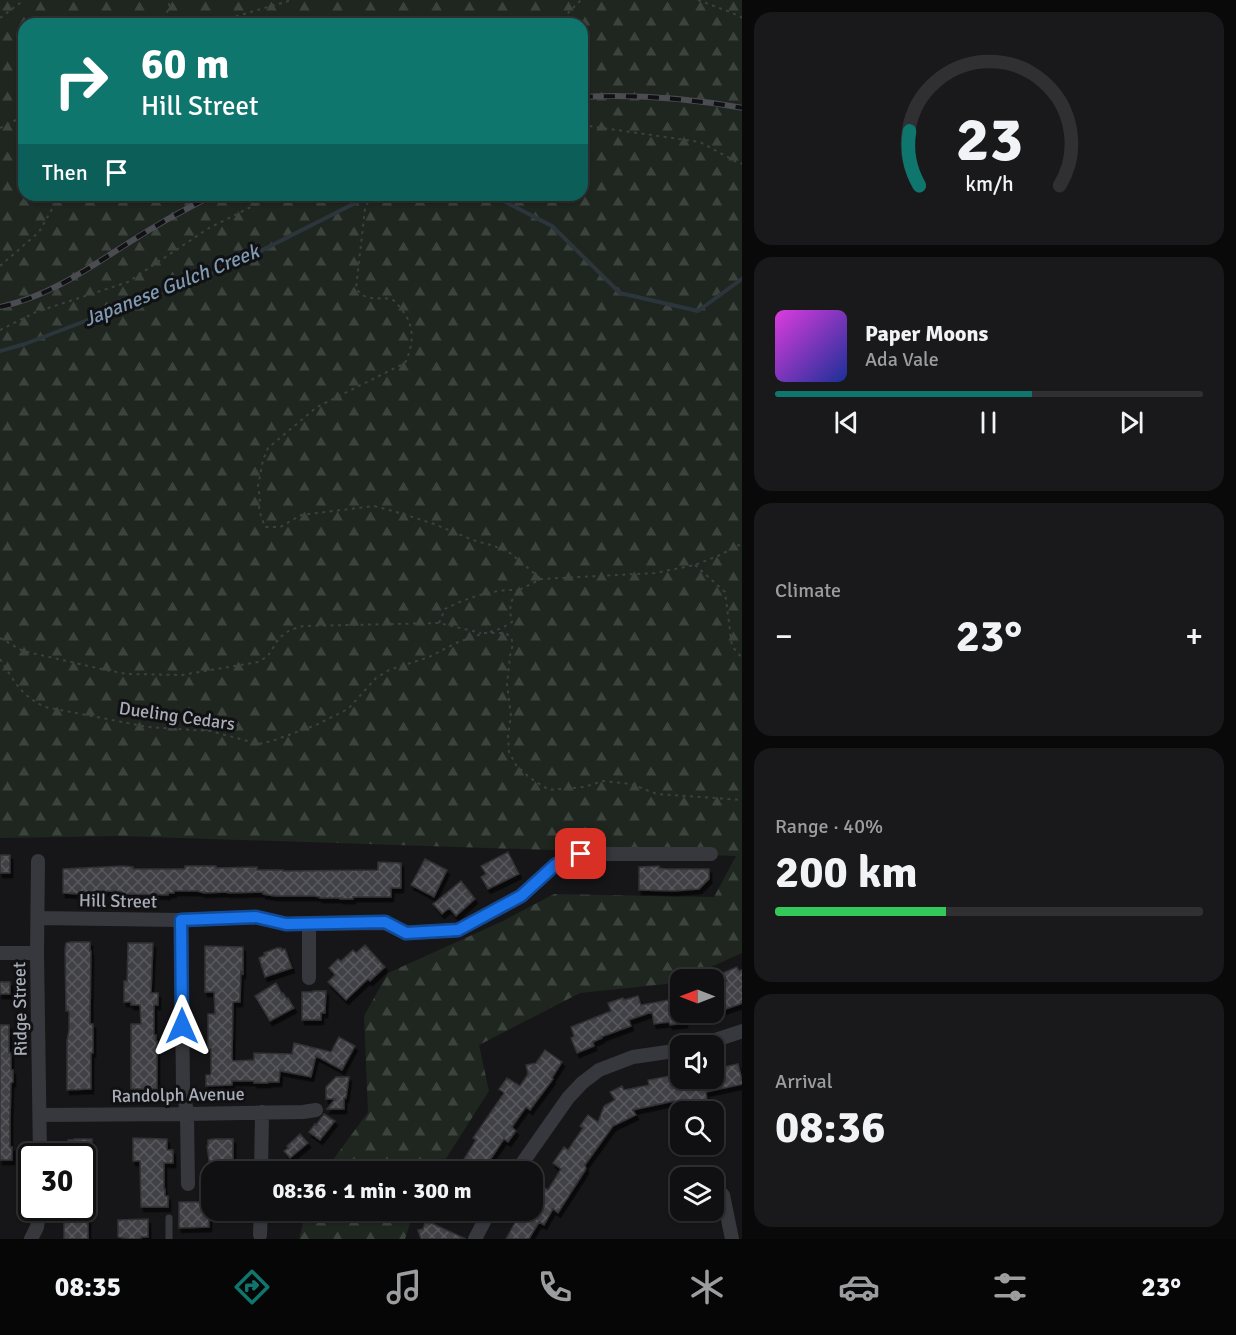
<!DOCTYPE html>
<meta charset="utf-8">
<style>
body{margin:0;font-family:Signika,sans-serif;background:#19191b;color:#f1f3f6;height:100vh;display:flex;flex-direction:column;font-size:22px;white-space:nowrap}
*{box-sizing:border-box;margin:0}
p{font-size:20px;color:#9c9d9f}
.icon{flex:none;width:33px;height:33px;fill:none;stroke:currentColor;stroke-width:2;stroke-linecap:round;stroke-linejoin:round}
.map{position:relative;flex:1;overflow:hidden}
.drawer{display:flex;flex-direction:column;gap:12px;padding:12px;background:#09090a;width:494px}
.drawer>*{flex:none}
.hud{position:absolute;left:18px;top:18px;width:570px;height:183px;border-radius:18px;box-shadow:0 2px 4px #0004,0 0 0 2px #303032;background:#0f766e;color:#fff;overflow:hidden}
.needle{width:39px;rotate:270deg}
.controls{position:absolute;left:670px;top:969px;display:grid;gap:12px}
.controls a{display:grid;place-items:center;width:54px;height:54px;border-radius:12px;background:#101012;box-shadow:0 2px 4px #0004,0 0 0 2px #303032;font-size:30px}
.speed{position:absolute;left:18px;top:1143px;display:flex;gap:12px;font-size:30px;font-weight:700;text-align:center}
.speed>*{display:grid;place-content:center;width:78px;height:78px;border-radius:50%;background:#101012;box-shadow:0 2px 4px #0004,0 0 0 2px #303032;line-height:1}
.speed .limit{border:3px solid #111;border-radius:9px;background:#fff;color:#111}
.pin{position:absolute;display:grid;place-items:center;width:51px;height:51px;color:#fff;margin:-26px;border-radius:12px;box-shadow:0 3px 9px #0006}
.me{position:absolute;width:66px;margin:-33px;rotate:0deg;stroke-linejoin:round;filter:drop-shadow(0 0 4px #0008)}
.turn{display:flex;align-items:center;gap:21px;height:126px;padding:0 24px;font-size:27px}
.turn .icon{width:78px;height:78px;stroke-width:2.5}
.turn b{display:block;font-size:42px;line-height:51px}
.then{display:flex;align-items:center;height:57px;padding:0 24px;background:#0003;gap:12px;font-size:22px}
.big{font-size:45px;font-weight:800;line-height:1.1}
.drawer .tile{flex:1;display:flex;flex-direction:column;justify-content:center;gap:9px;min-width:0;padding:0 21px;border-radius:18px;background:#19191b}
.drawer .dial{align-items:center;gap:0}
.dial svg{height:156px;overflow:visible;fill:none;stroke:#303032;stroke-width:7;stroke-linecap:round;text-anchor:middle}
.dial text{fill:#f1f3f6;stroke:none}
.song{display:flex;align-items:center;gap:18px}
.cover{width:72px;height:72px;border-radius:9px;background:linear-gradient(135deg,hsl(300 70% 55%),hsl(230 70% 35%))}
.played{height:6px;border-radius:3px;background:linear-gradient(90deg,#0f766e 60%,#303032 60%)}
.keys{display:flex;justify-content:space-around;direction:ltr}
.heat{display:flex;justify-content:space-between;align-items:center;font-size:33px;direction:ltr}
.charge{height:9px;border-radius:4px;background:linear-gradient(90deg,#34c759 40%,#303032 0)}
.trip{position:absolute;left:201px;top:1161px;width:342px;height:60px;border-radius:18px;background:#101012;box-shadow:0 2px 4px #0004,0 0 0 2px #303032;font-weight:800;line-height:60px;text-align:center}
.dock{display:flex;height:96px;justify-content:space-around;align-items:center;background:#060607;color:#9c9d9f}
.dock .icon{width:42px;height:42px}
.dock .active{color:#0f766e}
.dock b{font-size:27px;color:#f1f3f6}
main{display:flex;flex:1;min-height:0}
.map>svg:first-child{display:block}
.forest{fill:url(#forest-firs);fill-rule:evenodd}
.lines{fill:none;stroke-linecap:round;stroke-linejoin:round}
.stream{stroke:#2c353c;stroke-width:4}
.building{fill:url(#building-cross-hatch);stroke:#303034;stroke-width:1.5;filter:url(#shadow)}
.path{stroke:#3d3f44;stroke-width:2;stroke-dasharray:3 4.5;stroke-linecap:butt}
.lane{stroke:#37383d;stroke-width:7}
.street{stroke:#37383d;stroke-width:14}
.rail-casing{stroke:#4a4c52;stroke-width:6}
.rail{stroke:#111113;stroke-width:4;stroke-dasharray:11;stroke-linecap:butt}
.route-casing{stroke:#114b97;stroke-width:15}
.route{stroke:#1a73e8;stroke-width:10}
.labels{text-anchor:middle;stroke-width:6;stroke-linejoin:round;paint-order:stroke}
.street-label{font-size:18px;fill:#a8adb8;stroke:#111113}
.water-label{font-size:20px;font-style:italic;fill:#7f9bb3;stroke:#111113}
</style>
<main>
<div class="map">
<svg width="743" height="1239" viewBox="0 0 743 1239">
<defs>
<pattern id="forest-firs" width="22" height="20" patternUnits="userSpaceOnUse" patternTransform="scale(1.5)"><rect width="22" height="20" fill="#1e261f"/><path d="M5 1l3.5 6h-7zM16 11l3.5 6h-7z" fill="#3c433d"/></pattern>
<pattern id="building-cross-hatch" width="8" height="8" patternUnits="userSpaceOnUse" patternTransform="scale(1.5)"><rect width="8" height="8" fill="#404145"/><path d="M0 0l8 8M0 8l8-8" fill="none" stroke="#595a5e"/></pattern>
<filter id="shadow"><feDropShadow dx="2.5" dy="4.5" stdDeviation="0" flood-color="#0009"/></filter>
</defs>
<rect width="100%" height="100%" fill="#161618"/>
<!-- forest -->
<path class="forest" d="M0,0H742V953L684,979L681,980V981L676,983L580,993L479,1045L489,1091L438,1171H325L368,1112L364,1016L388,973L503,921L554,894L714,897L736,856L121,836L0,838ZM24,24H582V195H24Z
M306,1211V1210L414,1211L405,1239H299Z"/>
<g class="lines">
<!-- stream -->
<path class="stream" d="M492,195L552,226L620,293L698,311L743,278
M0,351L25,344L235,264L371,195"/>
</g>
<!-- building -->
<path class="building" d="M508,852L519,874L488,889L481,877L486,874L481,866Z
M0,855H10V873H0Z
M425,859L447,870L434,897L411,885Z
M378,862L401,863V888H391V897H353V899H340V898H320V897L314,896H275L263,894V892L228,893V892L204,893L197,891H174V893H168V895L122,894V892L115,891L94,892V895L63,893V869L123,866L133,867V869H185V866H216V868L257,867V870H283V871L378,870Z
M659,866V868L666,869H709V879L699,889L674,891L639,890V867Z
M461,881L475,899L456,916L449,908L442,914L433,904Z
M71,942H90V951H91L90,1024H93V1053H91V1089L67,1090V1041L69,1030V1011H66L65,949L66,943Z
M128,943H153L151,993H158V1005H154V1035H156V1041H157V1089H131V1024H141L140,1005H131V1002H124V981H127Z
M365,945L385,967L370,981L368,979L346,1000L328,982L335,975L329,968L338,959L341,961L353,950L356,953Z
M205,946L243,947V975L241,970L240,1002H233L232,1059L233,1061L254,1060V1053L292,1054L294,1043L331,1052L339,1037L355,1046L342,1070L316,1056L311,1077L280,1071L279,1082H268V1083H254V1081H232V1085L206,1086V1075H210L211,1073V1049H208V1014H215L214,992H205Z
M277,948H281L282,950L285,949L292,968L265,977L259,958L265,955L264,953Z
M737,967L739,971L743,969V1003L714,1013V985L727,981L723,973Z
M0,982H10V994H0Z
M276,983L282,994L283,993L287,999L288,998L294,1008L270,1021L255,996Z
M313,991H326L325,1013H321V1020H302V992H313Z
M638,996L641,1005L681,998V1012H683L685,1023L670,1025L669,1022L654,1024L652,1012L629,1020L631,1026L601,1037L602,1038L593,1042L594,1046L577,1053L571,1038L574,1036L571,1027L611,1011L608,1003L623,998L624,1000Z
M0,1025H9V1053H11V1070H13V1082L11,1083L10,1122V1147H12V1160H0Z
M545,1050L562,1062L552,1078L553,1079L530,1110L526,1107L512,1127L516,1131L508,1142L504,1139L482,1172H456L476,1140L473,1138L504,1093L499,1089L507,1078L520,1086L528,1074L526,1065L536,1063Z
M738,1064L743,1084L706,1092L707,1100L692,1102V1105L675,1108L674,1101L633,1110L636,1115L613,1126L585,1165L586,1169L558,1213L553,1209L544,1225L539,1222L529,1239H506L522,1210H532V1194L539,1184L548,1190L561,1169L553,1163L564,1147L568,1150L583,1128L580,1126L588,1115L598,1122L604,1106L615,1100L610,1092L622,1086L624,1090L649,1085L648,1080L670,1076L669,1072L681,1070V1078H714V1069Z
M336,1077H349L346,1098H344V1109H327L335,1099H326V1087Z
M324,1114L335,1121L320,1140L309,1132L315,1124L316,1125Z
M300,1134L308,1143L290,1158L284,1151L288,1148L287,1146Z
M133,1138L167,1139V1150H173V1163H164V1189H165V1196H168V1207H141L140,1161H133Z
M74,1139H92V1149H93V1204H82V1156H67L68,1140H74Z
M214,1139H233V1172H214V1168H210L207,1146H208V1140Z
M179,1202H204V1209H209V1227L179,1228Z
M68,1208H88V1239H64V1220H68Z
M148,1219V1237H141V1239H128L118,1237V1220Z
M425,1223L430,1224L431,1223L466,1239H421L418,1230L423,1229Z"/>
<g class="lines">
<!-- path -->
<path class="path" d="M698,0L730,12L743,18
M0,18L24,0
M157,24L170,8L168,0
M199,24L237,16L292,0
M557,24L581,0
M582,125L700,142L735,161L743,164
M0,128L24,116
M371,195L365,209L356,288C365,302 377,297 392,299C413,318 417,337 405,363L317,407L268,448L263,460L258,486L260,498L259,510L265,527H280L301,515L374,506L400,513L434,524L473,540L494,546L510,553L541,579
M0,266L39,232L56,202L65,195
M0,330L36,312L128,282L209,228L275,195
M695,565L725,592L732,646L743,659
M439,623L445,609C466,598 493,589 517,590
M490,632L502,628L512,622L510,612L511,602L519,590L541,579L655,573L695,565L720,555L743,543
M0,638L23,651L106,670L127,674L182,675L258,662L268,656L279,638L290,630L303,626L439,623L481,633
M0,659C15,682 20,695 45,707L148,727L210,731L259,744L272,741L316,725L348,709L376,678L389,670L429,657L456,643L484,633H505L511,637L513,644L510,656L507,684L511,716L508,735L509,752L516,765L530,778L549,790L584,787L603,781L631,784L657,794L743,800"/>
<!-- lane -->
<path class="lane" d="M169,1239V1218"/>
<!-- street -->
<path class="street" d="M38,861L37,953L40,1156
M38,918L181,920L256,917L286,924L385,923L406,933L458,930L521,896L555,865L569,857L581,854H711
M181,920L183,1087L187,1114L188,1184
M309,924V978
M0,953H37
M697,1046L743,1031
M40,1115L187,1114L303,1112L316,1110
M261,1172L262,1112
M516,1172L568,1098L582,1083L599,1070L633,1057L681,1050
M723,1195L732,1239
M260,1235L261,1210
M31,1239L37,1227L40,1208
M475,1239L490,1210"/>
<!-- rail casing -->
<g class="rail-casing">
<path id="rail" d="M582,97C634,94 692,99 743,108
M0,307C60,294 104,256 156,226C174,215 194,205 213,195"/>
</g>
<!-- rail -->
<use href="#rail" class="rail"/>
</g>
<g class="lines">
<!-- route casing -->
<g class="route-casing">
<path id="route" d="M182,1026L181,920L256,917L286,924L385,922L406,933L458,930L521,896L555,865L569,857L581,854"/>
</g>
<!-- route -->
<use href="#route" class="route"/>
</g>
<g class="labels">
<!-- street labels -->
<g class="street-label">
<text transform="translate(177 716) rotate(8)" y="6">Dueling Cedars</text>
<text transform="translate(118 901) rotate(1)" y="6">Hill Street</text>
<text transform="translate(20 1009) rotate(-91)" y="6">Ridge Street</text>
<text transform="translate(178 1095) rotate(-1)" y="6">Randolph Avenue</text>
</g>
<!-- water labels -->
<g class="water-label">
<text transform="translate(171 285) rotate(-22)" y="7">Japanese Gulch Creek</text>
</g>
</g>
</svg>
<div class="controls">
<a><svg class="needle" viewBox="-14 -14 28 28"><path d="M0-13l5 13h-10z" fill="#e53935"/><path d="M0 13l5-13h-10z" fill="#9c9d9f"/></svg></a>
<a><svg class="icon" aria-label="sound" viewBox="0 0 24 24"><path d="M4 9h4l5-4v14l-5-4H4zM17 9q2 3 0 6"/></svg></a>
<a><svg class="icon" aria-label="search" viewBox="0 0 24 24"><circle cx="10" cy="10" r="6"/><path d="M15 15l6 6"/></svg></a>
<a><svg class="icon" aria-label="layers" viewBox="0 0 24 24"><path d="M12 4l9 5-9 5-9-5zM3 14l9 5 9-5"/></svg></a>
</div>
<div class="speed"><div class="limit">30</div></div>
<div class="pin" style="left:581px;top:854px;background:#d93025"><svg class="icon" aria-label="arrive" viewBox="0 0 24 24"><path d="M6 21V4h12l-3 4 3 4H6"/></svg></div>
<svg class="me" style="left:182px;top:1026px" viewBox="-20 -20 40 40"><path d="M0-17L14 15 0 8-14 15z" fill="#1a73e8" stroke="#fff" stroke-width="4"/></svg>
<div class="trip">08:36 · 1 min · 300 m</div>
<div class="hud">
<div class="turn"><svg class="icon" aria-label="right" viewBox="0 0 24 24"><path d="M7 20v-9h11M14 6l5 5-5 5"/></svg><div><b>60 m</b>Hill Street</div></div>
<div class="then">Then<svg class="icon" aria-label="arrive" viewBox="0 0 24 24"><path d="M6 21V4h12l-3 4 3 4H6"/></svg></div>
</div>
</div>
<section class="drawer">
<div class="tile dial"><svg viewBox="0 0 100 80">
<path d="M14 69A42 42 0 1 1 86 69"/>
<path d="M14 69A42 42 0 0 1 9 41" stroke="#0f766e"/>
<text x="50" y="56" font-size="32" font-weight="700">23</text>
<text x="50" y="72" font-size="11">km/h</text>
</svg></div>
<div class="tile">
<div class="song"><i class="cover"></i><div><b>Paper Moons</b><p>Ada Vale</p></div></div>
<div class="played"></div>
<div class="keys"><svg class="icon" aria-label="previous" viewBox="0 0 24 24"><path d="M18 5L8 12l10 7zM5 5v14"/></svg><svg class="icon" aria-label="pause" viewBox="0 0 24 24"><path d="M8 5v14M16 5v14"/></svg><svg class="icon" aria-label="next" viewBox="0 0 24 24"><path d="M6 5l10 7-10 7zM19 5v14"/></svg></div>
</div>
<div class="tile"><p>Climate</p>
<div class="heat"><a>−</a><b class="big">23°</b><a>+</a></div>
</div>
<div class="tile"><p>Range · 40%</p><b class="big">200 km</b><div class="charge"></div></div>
<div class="tile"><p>Arrival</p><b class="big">08:36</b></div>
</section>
</main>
<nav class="dock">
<b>08:35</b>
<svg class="icon active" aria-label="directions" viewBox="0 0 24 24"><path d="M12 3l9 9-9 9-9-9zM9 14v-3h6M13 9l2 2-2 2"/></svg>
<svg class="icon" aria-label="music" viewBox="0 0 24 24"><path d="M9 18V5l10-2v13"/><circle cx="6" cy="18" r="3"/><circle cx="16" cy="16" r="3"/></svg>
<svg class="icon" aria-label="phone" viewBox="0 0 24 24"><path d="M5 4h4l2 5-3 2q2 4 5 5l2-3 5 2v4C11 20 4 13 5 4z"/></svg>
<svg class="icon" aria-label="climate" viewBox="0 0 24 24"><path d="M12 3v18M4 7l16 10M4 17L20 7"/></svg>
<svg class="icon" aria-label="car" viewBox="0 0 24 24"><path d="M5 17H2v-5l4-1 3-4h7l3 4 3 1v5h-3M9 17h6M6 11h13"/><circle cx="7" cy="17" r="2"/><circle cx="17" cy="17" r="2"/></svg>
<svg class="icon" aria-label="filters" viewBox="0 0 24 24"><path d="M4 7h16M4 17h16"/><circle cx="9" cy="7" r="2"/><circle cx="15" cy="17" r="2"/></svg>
<b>23°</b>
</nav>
